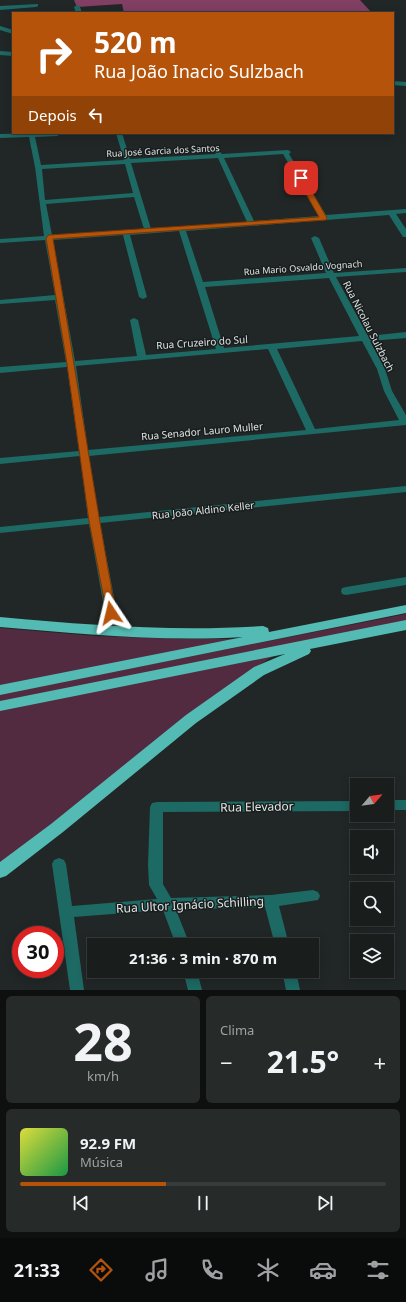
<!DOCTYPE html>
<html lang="pt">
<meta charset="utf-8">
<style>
body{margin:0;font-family:"Noto Sans",sans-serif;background:#262a29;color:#f1f3f6;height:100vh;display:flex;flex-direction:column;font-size:15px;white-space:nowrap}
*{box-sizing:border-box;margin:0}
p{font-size:13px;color:#9fa2a3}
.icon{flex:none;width:22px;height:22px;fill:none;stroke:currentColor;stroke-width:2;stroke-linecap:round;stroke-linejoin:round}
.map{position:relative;height:990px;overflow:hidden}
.sheet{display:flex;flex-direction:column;gap:6px;padding:6px;background:#0e100f;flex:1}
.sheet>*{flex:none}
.hud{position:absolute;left:12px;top:12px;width:382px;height:122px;border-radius:0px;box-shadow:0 2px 10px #0003,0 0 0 1px #373b3b;background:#b45309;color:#fff;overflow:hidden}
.needle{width:26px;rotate:62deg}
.controls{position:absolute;left:350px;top:778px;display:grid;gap:8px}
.controls a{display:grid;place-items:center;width:44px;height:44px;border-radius:0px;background:#191d1c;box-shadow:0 2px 10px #0003,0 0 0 1px #373b3b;font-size:20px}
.speed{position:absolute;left:12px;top:926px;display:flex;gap:8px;font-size:20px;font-weight:700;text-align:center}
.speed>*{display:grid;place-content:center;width:52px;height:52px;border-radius:50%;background:#191d1c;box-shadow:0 2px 10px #0003,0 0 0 1px #373b3b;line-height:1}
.speed .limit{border:6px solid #d22;background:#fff;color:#111}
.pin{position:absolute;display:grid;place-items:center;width:34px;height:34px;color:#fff;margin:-17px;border-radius:8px;box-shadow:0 2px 6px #0006}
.me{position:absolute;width:44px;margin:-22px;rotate:350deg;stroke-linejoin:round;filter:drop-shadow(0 0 3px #0008)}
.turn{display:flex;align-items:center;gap:14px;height:84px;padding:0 16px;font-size:18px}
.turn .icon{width:52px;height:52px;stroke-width:2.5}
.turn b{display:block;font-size:28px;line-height:34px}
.then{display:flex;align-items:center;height:38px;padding:0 16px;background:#0003;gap:8px;font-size:15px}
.big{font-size:30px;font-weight:700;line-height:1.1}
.sheet .tile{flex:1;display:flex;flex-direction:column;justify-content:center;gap:6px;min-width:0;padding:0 14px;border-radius:6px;background:#262a29}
.sheet .dial{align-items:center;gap:0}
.dial b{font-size:52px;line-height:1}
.song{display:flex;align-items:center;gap:12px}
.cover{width:48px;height:48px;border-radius:6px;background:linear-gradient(135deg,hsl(60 70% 55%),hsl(140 70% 35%))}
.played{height:4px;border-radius:2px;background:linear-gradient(90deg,#b45309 40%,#373b3b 40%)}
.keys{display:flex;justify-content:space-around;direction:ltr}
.heat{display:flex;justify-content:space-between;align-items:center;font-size:22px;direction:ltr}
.sheet .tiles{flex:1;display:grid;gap:6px;grid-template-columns:1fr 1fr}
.tile:last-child{grid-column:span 2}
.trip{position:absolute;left:87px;top:938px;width:232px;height:40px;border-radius:0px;background:#191d1c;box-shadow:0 2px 10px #0003,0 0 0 1px #373b3b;font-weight:700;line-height:40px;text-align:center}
.menu{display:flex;height:64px;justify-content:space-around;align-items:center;background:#0a0c0b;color:#9fa2a3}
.menu .icon{width:28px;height:28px}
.menu .active{color:#b45309}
.menu b{font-size:18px;color:#f1f3f6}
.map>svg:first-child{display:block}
.green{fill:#522b40}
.forest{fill:#813f63}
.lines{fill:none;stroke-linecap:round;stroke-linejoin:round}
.minor{fill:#1d6964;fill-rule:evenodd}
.highway{fill:#53bbb3;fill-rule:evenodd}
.route{fill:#b45309;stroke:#753606}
.labels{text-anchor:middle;stroke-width:3;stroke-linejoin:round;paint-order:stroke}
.far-street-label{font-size:9px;fill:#e0e4e3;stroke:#181d1d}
.street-label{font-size:10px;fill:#e0e4e3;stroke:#181d1d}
.near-street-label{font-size:12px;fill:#e0e4e3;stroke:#181d1d}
</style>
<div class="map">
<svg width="406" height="990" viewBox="0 0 406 990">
<rect width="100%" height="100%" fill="#212726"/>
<!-- green -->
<path class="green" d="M406,614V623L0,702V694Z
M0,628L95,636L183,639H240L0,687Z
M273,656L249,672L0,868V710Z"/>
<!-- forest -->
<path class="forest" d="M74,0H360L372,13H124L122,4L77,7Z"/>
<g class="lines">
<!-- minor -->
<path class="minor" d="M38,4V6L36,7L0,10V6Z
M77,5L80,7L82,13H76L74,7Z
M0,26L13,30V34L0,30Z
M0,51L13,52V56L0,55Z
M393,81L406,82V86L393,85Z
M60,133L59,135L57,136L35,137L41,165L124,160L116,133H122L130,159L216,154L215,152L218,150L222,154L288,150L291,152L289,154L326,215L406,209V213L396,214L406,229V237H403L389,215L186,231L203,282L326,273L311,238L315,236L319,238L334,273L406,268V272L336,277L368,336L406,332V338L370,341L385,369L392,391L406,415V425L89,456L99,517L406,486V492L100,523L117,613L115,616H107L105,613L89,524L0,533V527L88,518L80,456L0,464V458L79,451L67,367L0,373V367L66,362L55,300L0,304V300L55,295L45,240L0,243V239L44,236L35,167L29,137L0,138V134ZM283,154L319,216L254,221L224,158ZM218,158L247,222L151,229L131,163ZM125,164L133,193L45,200L42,169ZM134,197L144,229L52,235L46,204ZM179,231L216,349L146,355L138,320L134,318L130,320L137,356L75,361L53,240L123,235L139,297L143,299L147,297L130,235ZM329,278L359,336L224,348L205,287ZM362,341L377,369L384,391L399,420L315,429L277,349ZM268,349L306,430L88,450L76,366Z
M406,577V585L346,595L342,594L341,591L342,588L346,587Z
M387,800H406V810H387Z
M357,801V811L163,812V884L171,898L271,895L313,890L318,892L320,896L318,900L279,906L289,945H275L265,907L176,910L190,945H176L163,910L74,917L84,990H70L52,864L54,860L59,858L64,860L66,864L72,906L157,899L149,885L148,865L150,807L152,803L157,802Z
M183,971H197L202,990H188Z
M282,971H296L300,990H286Z"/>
<!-- highway -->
<path class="highway" d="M406,605V613L0,695V685L243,637C162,642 81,634 0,627V617C88,625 175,632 263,626L268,628L269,632Z
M406,620V630L310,649L311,651L309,654L264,675L196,723L63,832L6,876L0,878V862L51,824L186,715L254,667L285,654L0,711V701Z"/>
</g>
<!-- route -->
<path class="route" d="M301,176L304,178L327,218L326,220L53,239C75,364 93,489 116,613L111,616L107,615L89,521L67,364L46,238L49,235L319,217L297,178Z"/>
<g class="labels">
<!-- far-street labels -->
<g class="far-street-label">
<text transform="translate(163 151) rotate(-3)" y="3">Rua José Garcia dos Santos</text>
<text transform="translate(303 268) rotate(-4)" y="3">Rua Mario Osvaldo Vognach</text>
</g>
<!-- street labels -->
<g class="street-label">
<text transform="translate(369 326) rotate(63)" y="4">Rua Nicolau Sulzbach</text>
<text transform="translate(202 342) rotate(-4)" y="4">Rua Cruzeiro do Sul</text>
<text transform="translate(202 431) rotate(-5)" y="4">Rua Senador Lauro Muller</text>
<text transform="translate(203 510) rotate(-6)" y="4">Rua João Aldino Keller</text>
</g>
<!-- near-street labels -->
<g class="near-street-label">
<text transform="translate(257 807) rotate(-1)" y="4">Rua Elevador</text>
<text transform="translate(190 905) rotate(-3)" y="4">Rua Ultor Ignácio Schilling</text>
</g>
</g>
</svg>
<div class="controls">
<a><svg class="needle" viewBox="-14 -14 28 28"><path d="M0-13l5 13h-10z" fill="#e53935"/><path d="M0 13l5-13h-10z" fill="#9fa2a3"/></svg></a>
<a><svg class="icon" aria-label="sound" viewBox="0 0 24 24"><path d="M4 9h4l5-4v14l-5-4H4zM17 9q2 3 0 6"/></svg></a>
<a><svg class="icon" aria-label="search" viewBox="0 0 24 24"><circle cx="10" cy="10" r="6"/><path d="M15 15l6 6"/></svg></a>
<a><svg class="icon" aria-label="layers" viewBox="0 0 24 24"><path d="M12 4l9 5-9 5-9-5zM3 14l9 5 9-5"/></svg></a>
</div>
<div class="speed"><div class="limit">30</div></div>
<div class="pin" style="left:301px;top:178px;background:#d93025"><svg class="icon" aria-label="arrive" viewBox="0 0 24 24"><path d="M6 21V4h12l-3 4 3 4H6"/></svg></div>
<svg class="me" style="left:111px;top:613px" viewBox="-20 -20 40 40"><path d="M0-17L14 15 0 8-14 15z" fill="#b45309" stroke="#fff" stroke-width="4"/></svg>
<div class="trip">21:36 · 3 min · 870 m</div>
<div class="hud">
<div class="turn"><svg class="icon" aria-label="right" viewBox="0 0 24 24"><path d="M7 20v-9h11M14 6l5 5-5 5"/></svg><div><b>520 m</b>Rua João Inacio Sulzbach</div></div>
<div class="then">Depois<svg class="icon" aria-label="left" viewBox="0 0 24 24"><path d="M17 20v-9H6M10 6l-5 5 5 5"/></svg></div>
</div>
</div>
<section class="sheet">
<div class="tiles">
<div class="tile dial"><b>28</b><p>km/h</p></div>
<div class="tile"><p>Clima</p>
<div class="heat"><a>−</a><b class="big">21.5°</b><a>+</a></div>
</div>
<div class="tile">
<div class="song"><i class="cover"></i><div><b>92.9 FM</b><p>Música</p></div></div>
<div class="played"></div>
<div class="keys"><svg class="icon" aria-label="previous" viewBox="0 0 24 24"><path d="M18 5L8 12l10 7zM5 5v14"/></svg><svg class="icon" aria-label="pause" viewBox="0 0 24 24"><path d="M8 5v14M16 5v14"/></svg><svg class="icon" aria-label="next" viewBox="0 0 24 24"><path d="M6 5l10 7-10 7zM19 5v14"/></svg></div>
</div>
</div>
</section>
<nav class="menu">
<b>21:33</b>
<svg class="icon active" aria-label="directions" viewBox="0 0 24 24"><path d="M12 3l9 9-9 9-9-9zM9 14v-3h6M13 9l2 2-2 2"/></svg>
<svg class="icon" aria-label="music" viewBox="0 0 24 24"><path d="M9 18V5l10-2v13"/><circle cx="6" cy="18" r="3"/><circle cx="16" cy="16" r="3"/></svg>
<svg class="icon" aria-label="phone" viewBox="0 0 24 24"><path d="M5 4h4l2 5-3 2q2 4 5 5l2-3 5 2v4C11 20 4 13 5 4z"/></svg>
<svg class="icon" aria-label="climate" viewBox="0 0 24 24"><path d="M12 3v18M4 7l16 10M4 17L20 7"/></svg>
<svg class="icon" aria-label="car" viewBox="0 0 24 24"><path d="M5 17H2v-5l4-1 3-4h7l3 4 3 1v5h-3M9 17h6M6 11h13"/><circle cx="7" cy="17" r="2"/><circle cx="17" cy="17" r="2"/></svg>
<svg class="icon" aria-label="filters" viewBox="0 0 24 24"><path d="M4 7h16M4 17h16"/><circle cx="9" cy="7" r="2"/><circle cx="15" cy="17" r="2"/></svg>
</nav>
